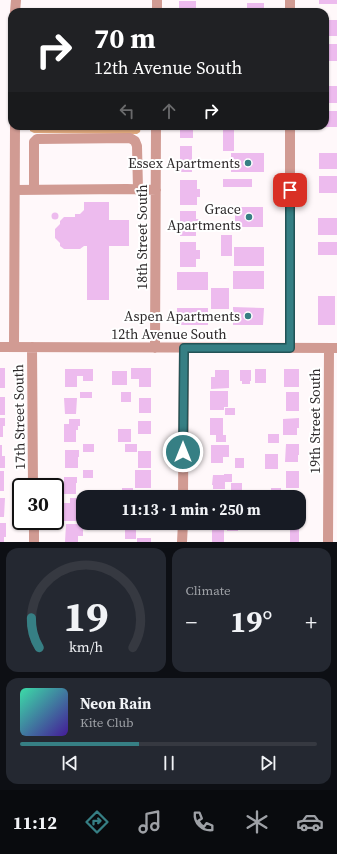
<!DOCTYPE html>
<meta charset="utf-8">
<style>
body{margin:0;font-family:"Source Serif 4",serif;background:#242831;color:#f1f3f6;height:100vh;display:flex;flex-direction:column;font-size:15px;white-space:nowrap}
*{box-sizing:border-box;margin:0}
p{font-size:13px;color:#9ea1a6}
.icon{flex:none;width:22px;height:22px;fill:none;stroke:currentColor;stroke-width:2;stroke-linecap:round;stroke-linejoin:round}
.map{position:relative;height:542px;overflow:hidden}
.details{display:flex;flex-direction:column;gap:6px;padding:6px;background:#0d0f14;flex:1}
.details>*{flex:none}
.hud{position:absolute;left:8px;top:8px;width:321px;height:122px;border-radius:12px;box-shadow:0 1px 3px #0004;background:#202124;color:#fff;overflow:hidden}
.speed{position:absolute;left:12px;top:478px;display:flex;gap:8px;font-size:20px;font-weight:700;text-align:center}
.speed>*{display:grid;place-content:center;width:52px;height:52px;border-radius:50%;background:#171b24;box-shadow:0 1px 3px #0004;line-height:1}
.speed .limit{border:2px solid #111;border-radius:6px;background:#fff;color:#111}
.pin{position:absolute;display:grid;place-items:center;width:34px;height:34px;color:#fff;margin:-17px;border-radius:8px;box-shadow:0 2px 6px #0006}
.me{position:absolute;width:44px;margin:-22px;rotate:0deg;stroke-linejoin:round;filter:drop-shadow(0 0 3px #0008)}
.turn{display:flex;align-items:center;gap:14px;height:84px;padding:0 20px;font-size:18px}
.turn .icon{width:52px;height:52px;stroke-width:2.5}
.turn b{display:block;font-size:28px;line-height:34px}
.lanes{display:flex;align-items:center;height:38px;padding:0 20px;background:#0003;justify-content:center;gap:20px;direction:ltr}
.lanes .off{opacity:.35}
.big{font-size:30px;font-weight:700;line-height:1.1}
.details .card{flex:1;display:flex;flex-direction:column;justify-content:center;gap:6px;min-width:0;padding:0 14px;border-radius:12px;background:#242831}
.details .dial{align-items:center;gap:0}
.dial svg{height:104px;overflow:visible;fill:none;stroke:#363941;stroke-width:7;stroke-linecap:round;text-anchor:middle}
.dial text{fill:#f1f3f6;stroke:none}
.song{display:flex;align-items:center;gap:12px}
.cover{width:48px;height:48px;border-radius:6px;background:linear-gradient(135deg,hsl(160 70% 55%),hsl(260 70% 35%))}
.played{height:4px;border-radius:2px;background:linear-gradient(90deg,#367f84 40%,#363941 40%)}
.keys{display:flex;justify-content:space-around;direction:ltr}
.heat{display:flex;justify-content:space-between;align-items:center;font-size:22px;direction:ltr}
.details .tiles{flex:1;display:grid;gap:6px;grid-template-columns:1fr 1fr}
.card:last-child{grid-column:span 2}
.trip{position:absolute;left:76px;top:490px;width:230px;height:40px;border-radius:12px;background:#171b24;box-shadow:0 1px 3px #0004;font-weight:700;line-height:40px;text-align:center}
.tab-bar{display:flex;height:64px;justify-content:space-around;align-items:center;background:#090b0e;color:#9ea1a6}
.tab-bar .icon{width:28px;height:28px}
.tab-bar .current{color:#367f84}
.tab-bar b{font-size:18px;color:#f1f3f6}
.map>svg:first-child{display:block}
.forest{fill:#e2aa7f}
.building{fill:#edbbee}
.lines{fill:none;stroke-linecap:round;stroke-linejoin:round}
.minor{stroke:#d19b93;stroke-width:10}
.route-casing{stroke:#235356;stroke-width:10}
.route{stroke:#367f84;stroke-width:7}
.poi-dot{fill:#367f84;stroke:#fff;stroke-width:1.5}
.labels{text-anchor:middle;stroke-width:4;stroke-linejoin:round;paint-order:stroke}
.poi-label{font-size:14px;fill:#2e2a2b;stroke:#fff;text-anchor:end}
.street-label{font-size:14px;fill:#2e2a2b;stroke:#fff}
</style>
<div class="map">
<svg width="337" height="542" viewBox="0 0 337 542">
<rect width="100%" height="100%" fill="#fff8fa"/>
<!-- forest -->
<path class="forest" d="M30,126H141L140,132L137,134L34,133L30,131Z"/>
<!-- building -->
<path class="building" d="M319,0H337V4H319Z
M179,1H196V12H179Z
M247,3H264V12H247Z
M325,20H337V36H325Z
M325,44H337V61H325Z
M325,86H337V103H325Z
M325,111H337V127H325Z
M180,126H193V138H180Z
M223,129H234V151H223Z
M180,146H192V172H180Z
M231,153H264V172H231Z
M319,153H337V169H319Z
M319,176H337V193H319Z
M223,179H252V187H223Z
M180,180H197V189H200V197H197V205H180Z
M84,202H109V220H129V246H109V300H87V246H84L80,249H64L60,246V243L55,238V229L60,224V221L64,217H75V214H80L84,210Z
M235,207H263V227H235Z
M180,211H196V219H200V228H196V236H180Z
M51.5 216a3.5 3.5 0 1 1 7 0a3.5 3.5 0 1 1-7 0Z
M318,218H337V235H318Z
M221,235H232V256H221Z
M180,242H196V250H200V259H196V267H180Z
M318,242H337V255H318Z
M234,247H264V266H234Z
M233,271H264V289H233Z
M177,272H208V290H177Z
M211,288H229V309H211Z
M318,296H335V325H318Z
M233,307L264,308L263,325H233Z
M177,308H208V325H177Z
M0,368H5V388H0Z
M131,368H151V387H139V379H131Z
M65,369H93V381H83V376H77V387H65Z
M255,369H266V383H255Z
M284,369H299V387H284Z
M215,370H229V388L211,389V377H215Z
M240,370H251V381H250V384H242V381H240Z
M112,371H127V385H112Z
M210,391H228V407H224V410H210Z
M80,392H92V398H80Z
M121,392H131V402H121Z
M286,392H299V411H286Z
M0,397H5V415H0Z
M64,398H77L76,414H65Z
M139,398H151V413H139Z
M225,408H235V415H225Z
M0,418H5V426H3V437H0Z
M210,418H223V435H226V442H216V435H210Z
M299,418V428H297V435H283V419Z
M69,419H80V426H78V430H76V442H64V424H69Z
M138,421H151V434H138Z
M118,429H131V442H118Z
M268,434H279V443H268Z
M83,444H94V452H83Z
M125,444H137V452H125Z
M286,444H299V455H298V462H285Z
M0,445H2V456H5V468H0Z
M211,445H229V457H223V463H211Z
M65,450H79V457H78V468H65Z
M138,451H151V468H138Z
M265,454H278V469H265Z
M235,458H244V468H235Z
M83,470H93V478H83Z
M135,470H151V488H135Z
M0,471H4V491H0Z
M286,471H299V488H286Z
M224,474H232V482H225V489H213V485H212L213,475H224Z
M64,477H77V483H76V494H64Z
M231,483H242V494H231Z
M122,488H133V495H122Z
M271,488H281V495H271Z
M0,498H5L4,517H0Z
M70,498H79V503H83V510H77V521H64V503H70Z
M0,523H6V537H4V542H0Z
M137,523H152V528H137Z
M227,523H238V531H227Z
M66,524H83V536H78V542H65Z
M290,525H299V542H290Z
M125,530H136V539H125Z
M212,530H224V542H212Z
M137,538H151V542H137Z"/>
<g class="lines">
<!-- minor -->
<path class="minor" d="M290,0V12
M15,12L16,0
M157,12V0
M290,126V348
M15,190L127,189L156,190
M34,190V142L37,139L130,138L135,141L137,146L138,189
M0,347L337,348
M14,347L15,126
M32,347L33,487
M155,348L156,126
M183,497L184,348
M34,521V542
M182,542L183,523
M328,542L329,348"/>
</g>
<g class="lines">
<!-- route casing -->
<g class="route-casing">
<path id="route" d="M183,452L184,348H290V190"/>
</g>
<!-- route -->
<use href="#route" class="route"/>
</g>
<!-- markers -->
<g class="poi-dot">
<circle cx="248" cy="163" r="4"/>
<circle cx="249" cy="217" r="4"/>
<circle cx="248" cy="316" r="4"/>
</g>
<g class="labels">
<!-- poi labels -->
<g class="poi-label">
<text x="240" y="168">Essex Apartments</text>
<text x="241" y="214">Grace<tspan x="241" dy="16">Apartments</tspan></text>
<text x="240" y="321">Aspen Apartments</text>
</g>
<!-- street labels -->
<g class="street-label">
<text transform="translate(142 237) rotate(-90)" y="5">18th Street South</text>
<text x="169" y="339">12th Avenue South</text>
<text transform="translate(19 417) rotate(-91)" y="5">17th Street South</text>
<text transform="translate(315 421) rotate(-90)" y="5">19th Street South</text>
</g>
</g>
</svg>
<div class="speed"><div class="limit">30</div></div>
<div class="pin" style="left:290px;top:190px;background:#d93025"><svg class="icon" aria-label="arrive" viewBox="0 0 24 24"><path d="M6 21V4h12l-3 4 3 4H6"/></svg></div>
<svg class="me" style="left:183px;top:452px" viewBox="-20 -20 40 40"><circle r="17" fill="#367f84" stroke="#fff" stroke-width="3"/><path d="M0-11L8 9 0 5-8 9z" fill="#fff"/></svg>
<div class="trip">11:13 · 1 min · 250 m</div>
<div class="hud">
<div class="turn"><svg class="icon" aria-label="right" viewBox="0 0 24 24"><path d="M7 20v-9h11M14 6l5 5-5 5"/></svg><div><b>70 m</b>12th Avenue South</div></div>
<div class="lanes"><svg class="icon off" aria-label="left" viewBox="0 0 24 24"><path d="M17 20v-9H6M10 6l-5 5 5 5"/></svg><svg class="icon off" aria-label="ahead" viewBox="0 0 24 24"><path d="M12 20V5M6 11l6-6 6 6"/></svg><svg class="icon" aria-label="right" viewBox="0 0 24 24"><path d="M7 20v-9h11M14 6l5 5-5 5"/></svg></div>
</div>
</div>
<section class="details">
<div class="tiles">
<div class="card dial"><svg viewBox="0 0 100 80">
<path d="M14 69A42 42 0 1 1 86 69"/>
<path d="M14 69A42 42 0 0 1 8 46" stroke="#367f84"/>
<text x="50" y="56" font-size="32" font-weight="700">19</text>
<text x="50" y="72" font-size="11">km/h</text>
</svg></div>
<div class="card"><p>Climate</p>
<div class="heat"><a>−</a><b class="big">19°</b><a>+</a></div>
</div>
<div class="card">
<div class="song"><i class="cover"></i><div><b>Neon Rain</b><p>Kite Club</p></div></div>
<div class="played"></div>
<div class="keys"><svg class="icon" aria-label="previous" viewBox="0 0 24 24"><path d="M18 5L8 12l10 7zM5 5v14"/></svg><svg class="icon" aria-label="pause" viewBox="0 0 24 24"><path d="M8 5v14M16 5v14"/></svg><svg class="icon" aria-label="next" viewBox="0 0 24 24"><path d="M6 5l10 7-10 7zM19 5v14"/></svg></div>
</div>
</div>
</section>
<nav class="tab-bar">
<b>11:12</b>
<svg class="icon current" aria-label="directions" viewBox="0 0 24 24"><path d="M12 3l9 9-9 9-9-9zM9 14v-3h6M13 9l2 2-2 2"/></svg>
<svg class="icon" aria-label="music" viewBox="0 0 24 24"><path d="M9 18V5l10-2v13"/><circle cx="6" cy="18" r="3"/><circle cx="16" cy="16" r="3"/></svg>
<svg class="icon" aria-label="phone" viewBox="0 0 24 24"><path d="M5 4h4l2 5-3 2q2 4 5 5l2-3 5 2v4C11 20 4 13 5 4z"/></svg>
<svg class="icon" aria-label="climate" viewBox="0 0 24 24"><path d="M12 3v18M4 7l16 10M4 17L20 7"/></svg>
<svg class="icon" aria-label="car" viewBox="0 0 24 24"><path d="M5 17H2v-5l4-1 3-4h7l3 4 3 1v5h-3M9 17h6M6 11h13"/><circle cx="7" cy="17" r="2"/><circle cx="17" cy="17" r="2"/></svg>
</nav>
